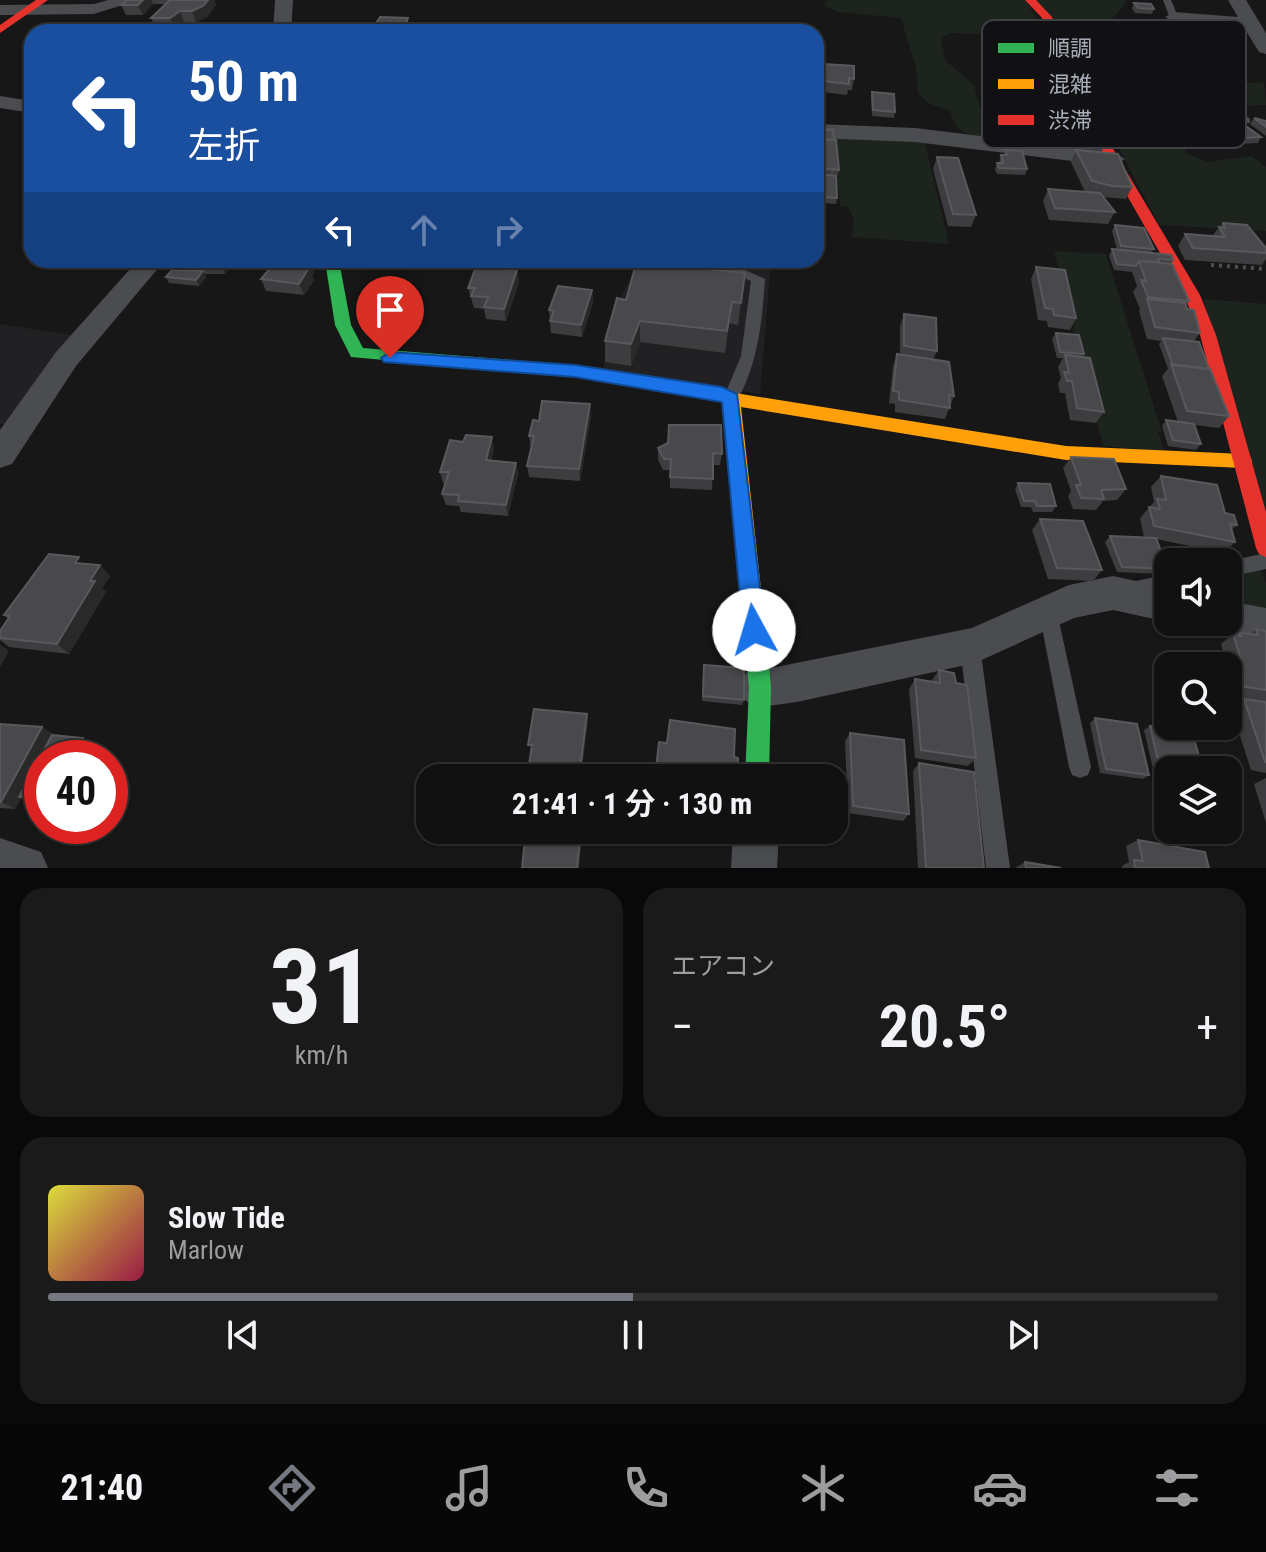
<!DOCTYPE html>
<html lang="ja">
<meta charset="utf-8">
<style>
body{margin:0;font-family:"Roboto Condensed","Noto Sans JP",sans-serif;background:#1a1a1a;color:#f1f3f6;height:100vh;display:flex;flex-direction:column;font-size:30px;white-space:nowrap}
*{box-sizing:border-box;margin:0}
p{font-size:26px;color:#9c9d9f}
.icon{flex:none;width:44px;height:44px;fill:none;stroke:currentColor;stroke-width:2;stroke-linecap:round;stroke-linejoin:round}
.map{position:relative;height:868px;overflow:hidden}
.panel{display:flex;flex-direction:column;gap:20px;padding:20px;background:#090909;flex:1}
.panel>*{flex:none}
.top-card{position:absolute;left:24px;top:24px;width:800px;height:244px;border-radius:24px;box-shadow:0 2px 6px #0004,0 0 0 2px #303131;background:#1a4fa0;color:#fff;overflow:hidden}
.tools{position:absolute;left:1154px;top:548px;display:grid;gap:16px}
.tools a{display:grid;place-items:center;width:88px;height:88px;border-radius:16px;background:#111;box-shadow:0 2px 6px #0004,0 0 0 2px #303131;font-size:40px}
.speed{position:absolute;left:24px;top:740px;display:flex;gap:16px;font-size:40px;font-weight:700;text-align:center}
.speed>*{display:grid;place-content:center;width:104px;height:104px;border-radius:50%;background:#111;box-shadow:0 2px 6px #0004,0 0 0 2px #303131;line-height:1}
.speed .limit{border:12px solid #d22;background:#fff;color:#111}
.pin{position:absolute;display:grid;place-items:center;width:68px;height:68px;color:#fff;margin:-82px -34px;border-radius:50% 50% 50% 0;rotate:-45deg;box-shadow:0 0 8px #0007}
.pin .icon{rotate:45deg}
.me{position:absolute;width:88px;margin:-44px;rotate:354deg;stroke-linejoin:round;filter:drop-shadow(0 0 6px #0008)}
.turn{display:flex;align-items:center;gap:28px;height:168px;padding:0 32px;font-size:36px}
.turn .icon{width:104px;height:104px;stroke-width:2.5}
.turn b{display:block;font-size:56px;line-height:68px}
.lanes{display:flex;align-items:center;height:76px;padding:0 32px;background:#0003;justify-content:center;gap:40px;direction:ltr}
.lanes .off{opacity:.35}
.big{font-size:60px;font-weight:700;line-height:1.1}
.panel .widget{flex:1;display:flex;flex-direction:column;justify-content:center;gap:12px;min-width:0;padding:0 28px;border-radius:24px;background:#1a1a1a}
.panel .dial{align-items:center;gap:0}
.dial b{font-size:104px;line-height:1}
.song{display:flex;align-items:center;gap:24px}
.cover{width:96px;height:96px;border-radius:12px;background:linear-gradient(135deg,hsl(60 70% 55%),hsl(340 70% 35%))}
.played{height:8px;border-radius:4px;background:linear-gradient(90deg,#757880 50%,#303131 50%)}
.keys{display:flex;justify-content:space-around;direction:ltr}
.heat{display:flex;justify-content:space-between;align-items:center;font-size:44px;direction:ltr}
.panel .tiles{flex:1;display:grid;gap:20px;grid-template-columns:1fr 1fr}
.widget:last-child{grid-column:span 2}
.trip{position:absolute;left:416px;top:764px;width:432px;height:80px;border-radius:24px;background:#111;box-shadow:0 2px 6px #0004,0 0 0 2px #303131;font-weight:700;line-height:80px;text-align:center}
.tabs{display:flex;height:128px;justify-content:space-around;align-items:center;background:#070707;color:#9c9d9f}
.tabs .icon{width:56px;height:56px}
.tabs .active{color:#757880}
.tabs b{font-size:36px;color:#f1f3f6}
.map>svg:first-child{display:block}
.built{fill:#212123}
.green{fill:#1d241e}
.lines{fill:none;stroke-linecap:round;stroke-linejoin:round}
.path{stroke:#4d4e52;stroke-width:4;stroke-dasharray:3 5;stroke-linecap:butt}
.lane{fill:#4b4c50;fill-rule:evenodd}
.street{fill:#4b4c50;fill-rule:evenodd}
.fast{fill:#30b455;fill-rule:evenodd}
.slow{fill:#ff9f0a;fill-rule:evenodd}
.jam{fill:#e5322d;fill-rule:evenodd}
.wall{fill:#3d3d3f}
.shaded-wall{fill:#29292a}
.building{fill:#49494c;stroke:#58595d;stroke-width:2}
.route{fill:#1a73e8;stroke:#114b97;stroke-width:2}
.key{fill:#111113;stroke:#3e4045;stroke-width:2}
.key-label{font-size:22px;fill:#a8adb8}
</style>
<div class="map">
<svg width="1266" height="868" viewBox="0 0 1266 868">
<rect width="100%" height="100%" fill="#171717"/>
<!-- built -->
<path class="built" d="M643,260H771L760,394L603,369L622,294Z
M0,324L77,336L13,426L0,424Z"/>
<!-- green -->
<path class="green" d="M826,0H1025L1039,22L1003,21L990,34L951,33L941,38L945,60L974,85L986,129L982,136C963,134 956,130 950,111L930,104L918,94L916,68L901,18L838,12L825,6Z
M1034,0H1124L1125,4L1090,44L1118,48L1122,65L1185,106L1174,109L1173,113L1186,153L1207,162L1251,156L1266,167V231L1159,225L1069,53L1072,47L1062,48Z
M1264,82L1266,105L1233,106L1222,97L1249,94L1238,84Z
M832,134L924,139L949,244L852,237L854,219L848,207L840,206Z
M1054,251L1106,254L1162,432H1158L1164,451L1103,446Z
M1203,299L1266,304V514Z
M1260,568L1266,583V619L1228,610V575Z"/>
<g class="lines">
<!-- path -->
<path class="path" d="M1211,265L1266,269"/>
<!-- lane -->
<path class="lane" d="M1163,0H1171L1188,40L1168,54L1250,119V123H1242L1159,56V52L1178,39Z
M723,260L765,279C762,323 758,364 736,403L731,405L723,399L741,356L751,281L717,267V261Z
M1266,553V569L1228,577V562H1225Z
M1168,574V590L1134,597L1127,595L1125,589L1127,583Z
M1048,603L1055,606L1057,612L1091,767L1088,775L1080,778L1072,775L1069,767L1039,612L1041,606Z
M970,637L977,640L980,646L1010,868H986L960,646L963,640Z"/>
<!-- street -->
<path class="street" d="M108,0H138L94,14L0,15V5L94,4Z
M275,0H293L291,32H273Z
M1228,0H1246L1266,33V54L1259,52L1245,29L1174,22L1165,17L1174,12L1238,17Z
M0,96L32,101V113L0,108Z
M816,124L915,128L1114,152L1125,159L1114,166L915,142L816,138Z
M138,260H165L76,366L12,464L0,468V430L56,352Z
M1113,576L1168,588V622L1113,610L1074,618L975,663L797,702L760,707L746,701L740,687L746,673L972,628L1069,585Z
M1228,601L1266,608V644L1215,630L1211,622H1228Z
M733,830H779L777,868H731Z
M0,838L41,852L48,868H0Z"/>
<!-- fast -->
<path class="fast" d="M320,260H336L340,266L351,325L363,348L575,365L638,374L646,380L638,386L575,377L351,357L335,325L326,267Z
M752,597L760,600L763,607L771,687L769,778H745L749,687L741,607L744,600Z"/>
<!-- slow -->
<path class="slow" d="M638,374L722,387L735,393L1066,446L1243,454L1250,456L1252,461L1250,466L1243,468L1066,460L741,407L763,607L760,614L752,617L744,614L741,607L723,402L718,399L632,384L630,380L632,376Z"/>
<!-- jam -->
<path class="jam" d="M36,0H48L0,33V25Z
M1025,0H1036L1052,17L1068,66L1094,117L1200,295L1216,335L1266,512V557L1259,554L1256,548L1200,335L1184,295L1082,117L1056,66L1042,18Z"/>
</g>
<!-- wall -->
<path class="wall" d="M127,0H214L216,5L207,17L196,22H184L175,29H156L151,18L166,4H153L143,15H126L121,5Z
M1134,3L1154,9L1152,14L1135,13L1132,8Z
M1029,26L1052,42L1049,47L1030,46L1027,32Z
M1191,29L1217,36L1219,32L1234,39L1231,44L1217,42L1216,40L1215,44L1191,41L1188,35Z
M1150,59L1182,71L1179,77H1174L1182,85L1179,90L1171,91L1149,76L1153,70L1147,65Z
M1039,61L1075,92L1073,97L1085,112L1083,118L1060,117L1054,102L1055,98L1051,97L1037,67Z
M1196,62L1224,67L1219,76L1214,72L1197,75L1191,71Z
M824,64L854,79L852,90H848L847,95L822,92V75Z
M872,92L895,112L894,118L872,116L871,98Z
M1195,100L1215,104L1212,110L1199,112L1192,106Z
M1254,118L1266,121V136L1250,124Z
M1068,119L1104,147L1101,152L1132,187L1126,199L1103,197L1115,212L1108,224L1049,220L1043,201L1048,189L1085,192L1071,162L1076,150L1083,151L1065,125Z
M1220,120L1242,123L1240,125L1261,137L1258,143L1240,144L1224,132L1226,130H1222L1216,126Z
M822,129L834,140L839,170L836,180L837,198L836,204L823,203L822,193L816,192V139H821Z
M1005,150L1027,169L1025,175L997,174L995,169L997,163H999L1001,155H1004Z
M937,157L976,215L971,227L948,226L933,169Z
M1223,223L1266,248V259L1262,265L1185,260L1178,246L1185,234L1212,236Z
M1115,225L1154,249L1151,253L1173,260L1171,264L1189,301L1186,305L1200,333L1194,341L1229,416L1219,428L1195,425L1201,444L1196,450L1168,446L1162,426L1166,420L1178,422L1162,376L1168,369L1159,344L1161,341L1147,339L1139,311L1140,309L1133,292L1137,286L1132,272L1114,270L1109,256L1112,249L1117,250L1112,231Z
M184,260H232L233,263L225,274H204L206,277L199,286L169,283L166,277L188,270L183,262Z
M373,260H407L406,264L374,265Z
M314,263L312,266L314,273L312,276L314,280L304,295L266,291L261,279Z
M1036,267L1076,318L1070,330L1048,327L1047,321L1038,320L1031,279Z
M709,269L741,303L738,325L729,323L725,353L640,342L631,366L605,362V341L626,300Z
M517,270L519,282L506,321L486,319L484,309L474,308L468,288Z
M592,290L593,302L582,337L551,333L549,310Z
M904,314L937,351L933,360L954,396L945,419L895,412V404L889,403L893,366L897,354L900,355V326Z
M1056,333L1084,354L1082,357L1104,412L1096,423L1070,420L1065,393H1060L1058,384L1061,378L1058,367L1063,358H1057L1052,339Z
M591,416L580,481L529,477L527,466L531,448L529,436L539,421Z
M494,448L491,461L516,463L518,474L508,516L461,512L459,506L446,505L442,494L446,483H443L440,472Z
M658,448L722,454L720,465H713L712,490L670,488V470H663L658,460Z
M1071,457L1126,489L1117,500L1103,501L1096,510L1073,509L1068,496L1071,491L1063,468Z
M1161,476L1225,513L1237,525L1231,530L1235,542L1224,553L1156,539L1168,569L1163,574L1117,572L1105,542L1110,536L1144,537L1140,518L1154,502L1151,487Z
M1018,483L1056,506L1052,512H1033L1031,507H1021L1015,489Z
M1040,519L1102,570L1093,581L1048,579L1032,530Z
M85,564L110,576L102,588L106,592L69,654L9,647L0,640V631L8,619L4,615Z
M1256,629L1266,631V702L1228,695V666H1221L1226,662L1221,644L1233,634L1238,635L1240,633L1250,634Z
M703,669L744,700L742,705L702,701Z
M939,670L976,758L968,766L915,758L909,689L915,679L933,682L932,680Z
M1244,699L1266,702V773L1251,770L1231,708Z
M1095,718L1149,775L1143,779L1100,773L1090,723Z
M0,724L54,735L83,738L89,742L42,758V802L26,801L21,798L15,809L0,808Z
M1150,726L1168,770V783L1156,781L1144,730Z
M850,733L909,814L903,821L848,813L845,741Z
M919,763L984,868H918L913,771Z
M1266,778V823L1254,784Z
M1138,840L1209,868H1122V866L1129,862L1126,846Z
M1025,862L1061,868H1015Z"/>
<!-- shaded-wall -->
<path class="shaded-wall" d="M143,0H152L153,4L143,15L138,5Z
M208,0H214L216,5L207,17L196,22L192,11Z
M180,11L184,22L175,29L170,18Z
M408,18L410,28L409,32H402Z
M1215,104L1212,110L1199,112L1202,106Z
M221,260H232L233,263L225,274L219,263Z
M304,260H313L314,263L312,266L314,273L312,276L314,280L304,295L299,284Z
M517,270L519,282L506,321L504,309Z
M203,271L206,277L199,286L196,280Z
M592,290L593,302L582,337L581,325Z
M640,321V342L631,366V344Z
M590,404L591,416L580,481L579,469Z
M492,437L494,448L488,471L486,460Z
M516,463L518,474L508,516L506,505Z
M100,565L110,576L102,588L106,592L69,654L57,644L90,581Z
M0,644L9,651L0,667Z
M587,714L588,723L581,778H579Z
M42,727L55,735L19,797L21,798L15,809L1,802Z
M83,738L89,742L81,758H73Z
M581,830H583L579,868H577Z"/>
<!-- building -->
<path class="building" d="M127,0H143L138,5H121Z
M170,0H208L203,6L192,11H180L170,18H151Z
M1134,3L1151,4L1154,9L1138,8Z
M380,17L408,18L402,31H371Z
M351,24L347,32H329L333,25Z
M824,64L854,66V79L849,78V84L824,81Z
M872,92L894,94L895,112L873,110Z
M1254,118L1266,121V127Z
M1243,124L1261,137L1244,138L1228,126Z
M822,129L833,130L834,140L823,139Z
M816,139L836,140L839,170L816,168Z
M1005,150L1022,151L1027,169L999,168L997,163H1003L1001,155H1007Z
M1076,150L1118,154L1132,187L1112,186L1092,181Z
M937,157L958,158L976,215L953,214Z
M816,174L836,176L837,198L824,197V187L816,185Z
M1048,189L1100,193L1115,212L1055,208Z
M1223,223L1247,225L1266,248V253L1193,248L1185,234L1225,237L1219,227L1225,228Z
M1115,225L1144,228L1154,249L1121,246Z
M1112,249L1171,255L1173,260L1158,259L1159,262L1139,261L1136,266L1117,264Z
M184,260H221L219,263L183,262Z
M277,260L310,261L306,268H309L299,284L261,279Z
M637,260H708L707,269L745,273L741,303L732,302L727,331L640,321L631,344L605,341L617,298L626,300Z
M1139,261L1172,264L1189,301L1148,297L1141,280L1146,281Z
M476,267L517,270L504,309L484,307L488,297L471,296L475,288H468Z
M1036,267L1065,270L1076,318L1054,315L1053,309L1045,308Z
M172,270L203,271L196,280L166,277Z
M558,286L592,290L581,325L550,321L554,311L549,310Z
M1147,299L1185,303L1187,309L1194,310L1200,333L1155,327Z
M904,314L936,318L937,351L904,346Z
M1056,333L1079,335L1084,354L1060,352Z
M1163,338L1199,342L1209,369L1173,365Z
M897,354L949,362L954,396L949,395L950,408L899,400V392L893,391Z
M1065,355L1090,358L1104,412L1077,408L1072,381H1067L1064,372L1069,373Z
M1171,364L1210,369L1229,416L1187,411Z
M542,401L590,404L579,469L527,466L534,436H529L533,420L539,421Z
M1166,420L1194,424L1201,444L1173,440Z
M669,425H721L722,454L713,453V479L670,477L671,459H664L658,448L668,443Z
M466,435L492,437L486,460L516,463L506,505L458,501L459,495L442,494L449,472H440L450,440L463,442Z
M1071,457L1114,459L1126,489L1101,490L1104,499L1081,498L1076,485H1081Z
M1161,476L1217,485L1225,513L1234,515L1237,525L1230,524L1235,542L1154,526L1149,507L1160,509L1157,499L1166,500Z
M1018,483L1050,484L1056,506H1037L1035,501H1024Z
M1040,519L1083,521L1102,570L1057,568Z
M1110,536L1156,538L1168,569L1122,567Z
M49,554L79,557L75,563L100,565L90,581H95L57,644L0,638V631L10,616L4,615Z
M1256,629L1266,631V690L1241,686L1232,657L1241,659L1233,634L1241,636L1240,633L1258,635Z
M704,665L744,668V700L703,696Z
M939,670L954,673L956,683L967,685L976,758L921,750L915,679L940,683Z
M1244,699L1266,702V762H1265Z
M534,709L587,714L579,778H527L532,745H528Z
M1095,718L1137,724L1149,775L1106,769Z
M670,720L735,729L734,757L738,758L737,778H655L659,742L667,743Z
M0,724L42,727L1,802H0Z
M1150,726L1192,732L1203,770H1168V778L1162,777Z
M850,733L904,740L909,814L853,806Z
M52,735L83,738L73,758H42V799L19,797Z
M919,763L974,772L984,868H926Z
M526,830H581L577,868H522Z
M1138,840L1205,852L1209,868H1135L1134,860L1143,861Z
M1025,862L1061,868H1026Z"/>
<!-- route -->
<path class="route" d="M390,352L575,365L722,387L737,394L765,630L762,637L754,640L746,637L743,630L722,402L575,377L384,362L381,358Z"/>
<!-- legend -->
<rect x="982" y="20" width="264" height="128" rx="12" class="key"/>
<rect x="998" y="43" width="36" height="10" fill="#30b455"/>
<rect x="998" y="79" width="36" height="10" fill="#ff9f0a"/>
<rect x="998" y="115" width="36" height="10" fill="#e5322d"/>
<g class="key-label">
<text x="1048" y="56">順調</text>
<text x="1048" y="92">混雑</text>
<text x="1048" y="128">渋滞</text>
</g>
</svg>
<div class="tools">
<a><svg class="icon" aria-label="sound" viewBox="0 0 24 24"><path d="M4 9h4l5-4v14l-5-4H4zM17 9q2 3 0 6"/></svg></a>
<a><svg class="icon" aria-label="search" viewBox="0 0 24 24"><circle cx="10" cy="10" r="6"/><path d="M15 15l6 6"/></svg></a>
<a><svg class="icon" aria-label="layers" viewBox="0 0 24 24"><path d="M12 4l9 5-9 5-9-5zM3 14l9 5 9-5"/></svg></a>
</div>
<div class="speed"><div class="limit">40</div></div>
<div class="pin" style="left:390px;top:358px;background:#d93025"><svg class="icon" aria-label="arrive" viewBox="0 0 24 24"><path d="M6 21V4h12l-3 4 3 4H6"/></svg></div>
<svg class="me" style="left:754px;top:630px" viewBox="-20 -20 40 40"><circle r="19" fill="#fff"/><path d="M0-13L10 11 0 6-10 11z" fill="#1a73e8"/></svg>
<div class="trip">21:41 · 1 分 · 130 m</div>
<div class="top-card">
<div class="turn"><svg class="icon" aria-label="left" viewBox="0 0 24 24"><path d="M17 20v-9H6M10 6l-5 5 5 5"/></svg><div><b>50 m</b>左折</div></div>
<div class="lanes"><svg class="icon" aria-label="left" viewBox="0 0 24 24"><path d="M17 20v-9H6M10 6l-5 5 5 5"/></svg><svg class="icon off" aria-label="ahead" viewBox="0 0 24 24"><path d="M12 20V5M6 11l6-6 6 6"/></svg><svg class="icon off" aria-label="right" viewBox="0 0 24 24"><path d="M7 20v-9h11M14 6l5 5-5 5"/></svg></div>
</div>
</div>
<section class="panel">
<div class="tiles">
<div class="widget dial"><b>31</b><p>km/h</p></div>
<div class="widget"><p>エアコン</p>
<div class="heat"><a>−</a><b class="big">20.5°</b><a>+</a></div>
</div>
<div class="widget">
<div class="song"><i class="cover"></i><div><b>Slow Tide</b><p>Marlow</p></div></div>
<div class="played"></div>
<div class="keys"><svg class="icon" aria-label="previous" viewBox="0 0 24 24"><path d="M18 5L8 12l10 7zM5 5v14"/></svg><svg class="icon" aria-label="pause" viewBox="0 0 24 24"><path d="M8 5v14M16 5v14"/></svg><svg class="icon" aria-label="next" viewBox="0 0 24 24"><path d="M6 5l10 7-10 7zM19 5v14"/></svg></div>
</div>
</div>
</section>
<nav class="tabs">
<b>21:40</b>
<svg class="icon active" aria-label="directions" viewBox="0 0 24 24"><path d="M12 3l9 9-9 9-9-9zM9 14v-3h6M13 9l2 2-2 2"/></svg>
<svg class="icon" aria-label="music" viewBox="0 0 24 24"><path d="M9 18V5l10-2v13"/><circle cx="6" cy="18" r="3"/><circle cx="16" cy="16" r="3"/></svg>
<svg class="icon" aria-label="phone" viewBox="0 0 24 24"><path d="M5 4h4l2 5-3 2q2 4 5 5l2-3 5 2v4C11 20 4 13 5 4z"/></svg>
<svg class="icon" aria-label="climate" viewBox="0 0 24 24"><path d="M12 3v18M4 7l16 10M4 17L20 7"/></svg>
<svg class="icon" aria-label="car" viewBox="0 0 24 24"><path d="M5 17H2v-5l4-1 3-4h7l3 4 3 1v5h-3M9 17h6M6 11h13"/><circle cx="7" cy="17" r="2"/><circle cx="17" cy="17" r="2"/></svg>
<svg class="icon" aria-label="filters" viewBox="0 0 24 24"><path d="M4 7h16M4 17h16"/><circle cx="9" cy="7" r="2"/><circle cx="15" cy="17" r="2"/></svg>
</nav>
